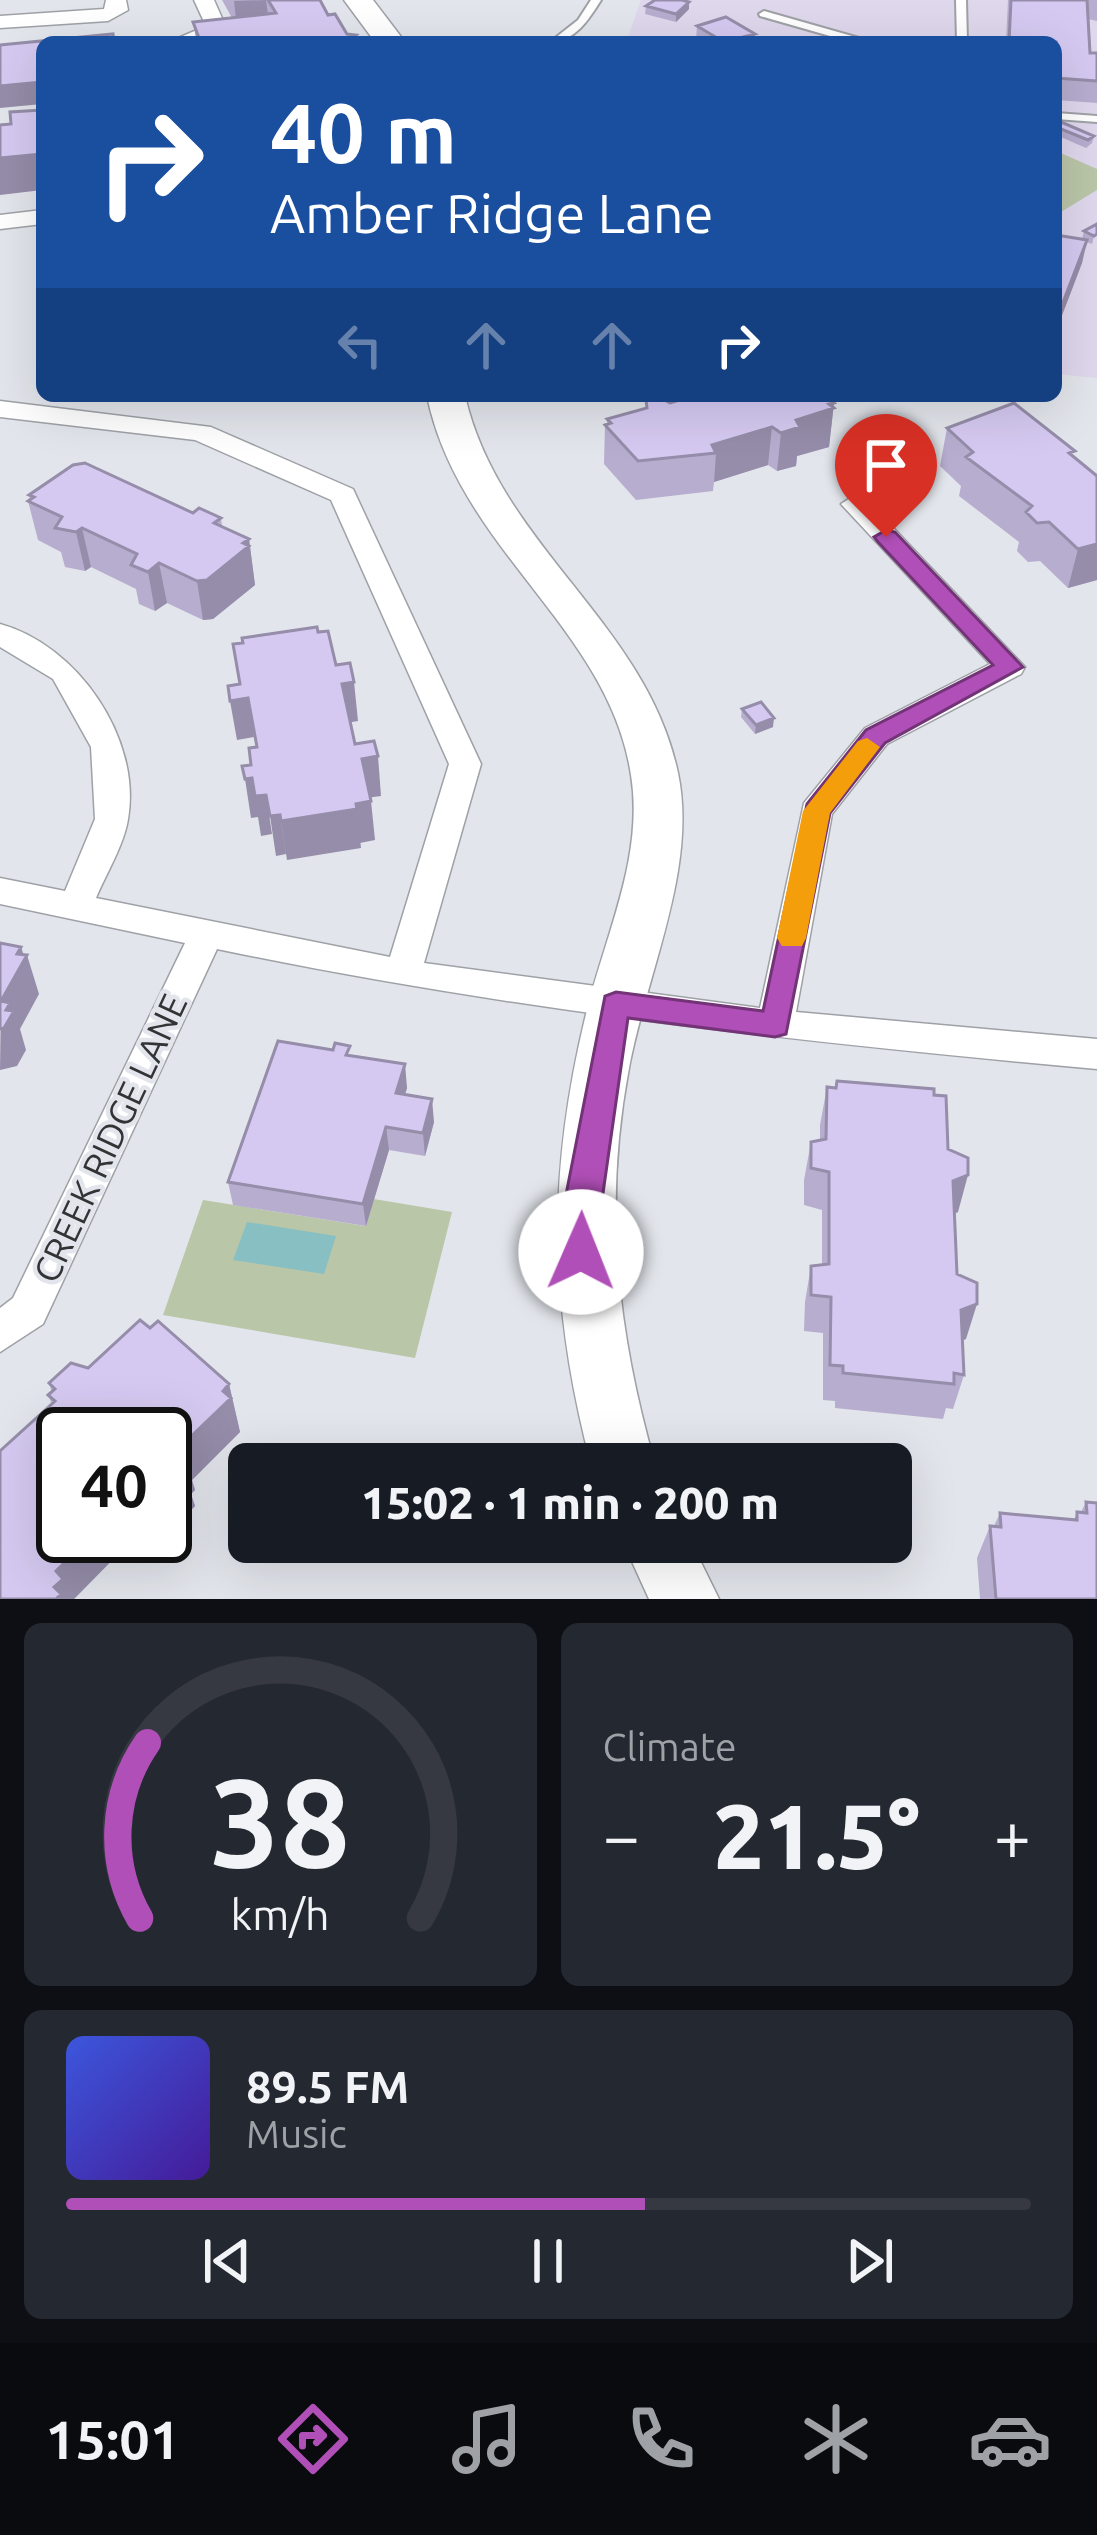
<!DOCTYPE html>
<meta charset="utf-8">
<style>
body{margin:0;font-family:Ubuntu,sans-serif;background:#242831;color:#f1f3f6;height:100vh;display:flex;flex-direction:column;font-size:45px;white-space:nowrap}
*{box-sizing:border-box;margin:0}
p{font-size:39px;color:#9ea1a6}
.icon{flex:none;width:66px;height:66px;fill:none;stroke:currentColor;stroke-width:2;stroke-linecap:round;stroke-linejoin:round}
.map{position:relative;height:1599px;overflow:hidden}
.details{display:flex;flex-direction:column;gap:24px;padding:24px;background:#0d0f14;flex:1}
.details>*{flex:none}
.hud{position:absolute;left:36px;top:36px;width:1026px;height:366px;border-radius:18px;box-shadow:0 12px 48px #0002;background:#1a4fa0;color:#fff;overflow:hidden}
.speed{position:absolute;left:36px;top:1407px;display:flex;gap:24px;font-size:60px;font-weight:700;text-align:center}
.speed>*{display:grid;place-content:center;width:156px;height:156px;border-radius:50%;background:#171b24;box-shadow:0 12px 48px #0002;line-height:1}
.speed .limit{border:6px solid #111;border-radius:18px;background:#fff;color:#111}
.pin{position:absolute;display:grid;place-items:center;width:102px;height:102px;color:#fff;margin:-123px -51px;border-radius:50% 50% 50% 0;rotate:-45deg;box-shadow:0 0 12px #0007}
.pin .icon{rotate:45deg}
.me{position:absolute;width:132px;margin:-66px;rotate:1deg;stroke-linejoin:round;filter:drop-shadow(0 0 9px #0008)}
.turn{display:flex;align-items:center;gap:42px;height:252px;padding:0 36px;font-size:54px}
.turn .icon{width:156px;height:156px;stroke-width:2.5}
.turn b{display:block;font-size:84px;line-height:102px}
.lanes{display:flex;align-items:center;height:114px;padding:0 36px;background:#0003;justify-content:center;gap:60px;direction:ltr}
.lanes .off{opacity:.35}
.big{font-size:90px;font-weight:800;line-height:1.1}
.details .tile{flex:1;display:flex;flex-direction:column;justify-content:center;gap:18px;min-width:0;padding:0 42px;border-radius:18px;background:#242831}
.details .dial{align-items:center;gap:0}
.dial svg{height:312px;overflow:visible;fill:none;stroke:#363941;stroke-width:7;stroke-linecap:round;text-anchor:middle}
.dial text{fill:#f1f3f6;stroke:none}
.song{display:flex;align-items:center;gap:36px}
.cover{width:144px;height:144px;border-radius:18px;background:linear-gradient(135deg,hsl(230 70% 55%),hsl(260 70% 35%))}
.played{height:12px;border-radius:6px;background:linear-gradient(90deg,#b04fb7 60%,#363941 60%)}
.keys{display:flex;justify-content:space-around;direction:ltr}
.heat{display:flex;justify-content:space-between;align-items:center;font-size:66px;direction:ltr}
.details .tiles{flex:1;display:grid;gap:24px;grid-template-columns:1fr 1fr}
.tile:last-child{grid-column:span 2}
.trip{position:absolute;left:228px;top:1443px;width:684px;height:120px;border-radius:18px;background:#171b24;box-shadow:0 12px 48px #0002;font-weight:800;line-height:120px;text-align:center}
.tabs{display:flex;height:192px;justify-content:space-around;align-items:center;background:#090b0e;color:#9ea1a6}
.tabs .icon{width:84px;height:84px}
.tabs .current{color:#b04fb7}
.tabs b{font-size:54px;color:#f1f3f6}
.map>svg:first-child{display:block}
.education{fill:#dfd7ec}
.green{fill:#bac6a8}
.water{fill:#88bfc2}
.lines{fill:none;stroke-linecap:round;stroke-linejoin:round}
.lane-casing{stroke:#9ea1a6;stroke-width:4}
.street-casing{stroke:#9ea1a6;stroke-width:3}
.secondary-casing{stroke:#9ea1a6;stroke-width:3}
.lane{fill:#fff;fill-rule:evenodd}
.street{fill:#fff;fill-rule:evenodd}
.secondary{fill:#fff;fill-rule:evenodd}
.wall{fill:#b7adcf}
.shaded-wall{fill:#958da9}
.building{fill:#d5c9f1;stroke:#958da9;stroke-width:3}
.route{fill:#b04fb7;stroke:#723377;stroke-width:3}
.slow{fill:#f59e0b}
.labels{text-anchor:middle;stroke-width:9;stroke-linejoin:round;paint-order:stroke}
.street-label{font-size:36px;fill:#323335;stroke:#e2e5eb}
</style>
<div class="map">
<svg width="1097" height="1599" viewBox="0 0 1097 1599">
<rect width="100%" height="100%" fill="#e2e5eb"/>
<!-- education -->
<path class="education" d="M641,0H1097V378L1056,374V42H626Z"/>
<!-- green -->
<path class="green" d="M1056,151L1097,169V190L1056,215Z
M374,1199L452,1212L415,1358L163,1315L203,1200L365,1226Z"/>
<!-- water -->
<path class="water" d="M247,1222L336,1236L324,1274L233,1260Z"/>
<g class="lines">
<!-- lane casing -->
<g class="lane-casing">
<path id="lane" d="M591,0H601C589,19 575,42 550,42L578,20Z
M956,0H966L967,42H957Z
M764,11L866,40L867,42H851L760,16L759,14Z
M1056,113L1097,116V122L1056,119Z"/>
</g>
<!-- street casing -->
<g class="street-casing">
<path id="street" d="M106,0H126L128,10L108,21L0,28V16L104,9Z
M194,0H214L226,27L217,38L169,42L206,26Z
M42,210V224L0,229V215Z
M0,401L211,427L353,489L481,764L424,963L760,1008L804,803L865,728L990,664L841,504L855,495L865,498L1025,667L1021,674L887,744L832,814L796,1012L1097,1039V1069C801,1042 508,1010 217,949L43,1324L0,1352V1308L13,1298L185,943L0,904V878L65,891L95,819L91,747L53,679L0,647V624C77,645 142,738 128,819C124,845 106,874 96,898L390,957L449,764L331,500L195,440L0,417Z"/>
</g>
<!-- secondary casing -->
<g class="secondary-casing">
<path id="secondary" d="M344,0H373L405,42H375Z
M427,396H465C500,547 646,622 678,773C698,868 646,975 629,1068C603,1205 617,1331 655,1464H591C548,1301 547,1170 588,1006C607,932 644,854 631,775C609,628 459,550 427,396Z
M623,1542H691L719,1599H649Z"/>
</g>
<!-- lane -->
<use href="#lane" class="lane"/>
<!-- street -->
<use href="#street" class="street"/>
<!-- secondary -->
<use href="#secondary" class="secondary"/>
</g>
<!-- wall -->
<path class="wall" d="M222,0H320L328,15L347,34L196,39L193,22L232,18Z
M1008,0H1097V21L1088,19L1090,53H1097V103L1056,100V42H1006Z
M646,6L689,9L676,22L645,14Z
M697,26L755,34V42H698L696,40Z
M1056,126L1094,136L1092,143L1086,148L1056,135Z
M1097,224L1092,244L1087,242L1082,263L1056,331V235L1082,239L1084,231Z
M670,403H834L829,447L797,456L796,466L777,471L768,465L714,482L713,491L636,500L604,464L605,425H607V419Z
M947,428L1074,457L1097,476V580L1068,588L1040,561L1028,562L1017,551L1019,542L959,496L961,486L940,466Z
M29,495L193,513L221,518L222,526L249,539L255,585L213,619L203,620L167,603L155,611L139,604L136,589L91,567L85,571L65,567L61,552L38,540L28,501L30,500Z
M742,709L773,727L755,734L741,717Z
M351,1056L407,1088L405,1094L434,1122L425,1156L389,1150L366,1226L233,1205L228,1182Z
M827,1087L934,1095L948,1149L958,1212L954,1214L957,1274L966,1339L963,1340L964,1375L953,1409L946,1408L943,1419L835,1408V1401L823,1400V1333L804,1331L805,1302L811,1266L822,1265V1210L804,1205V1180L811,1142L820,1140V1125Z
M88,1368L229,1384L240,1432L192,1480L195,1490L191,1494L195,1506L176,1526L169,1519L165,1524V1434H63L136,1536L74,1599H0L52,1404L48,1395L52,1392L49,1383Z
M1086,1502L1097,1599H980L977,1558L990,1526H994L1000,1513L1074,1520L1077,1512H1081Z"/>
<!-- shaded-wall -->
<path class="shaded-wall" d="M266,0L269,22L237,27L234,1Z
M689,2V9L676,22V14Z
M755,34V42H730Z
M42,82V104L0,108V86Z
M42,154V190L0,195V158Z
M1087,240L1082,263L1056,331L1057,318Z
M834,403L829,447L797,456L796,466L777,471L781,433L796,420Z
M772,427L768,465L714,482L716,453L712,445Z
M82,528L91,567L85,571L76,532Z
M249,539L255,585L213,619L203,620L197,581Z
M1097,544V580L1068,588L1078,549Z
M159,563L167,603L155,611L148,572Z
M354,682L358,721L346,723L342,684Z
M248,698L254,737L237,740L230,701Z
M774,718L773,727L755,734L756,725Z
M378,756L381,796L366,798L362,759Z
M252,778L266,795L272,834L261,836L258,817L251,818L245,779Z
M371,801L375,840L360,843L356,804Z
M357,809L361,848L287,860L281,821Z
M280,815L286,854L276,856L270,816Z
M21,947L25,959L27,955L39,994L20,1029L26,1050L17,1066L0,1070L1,1001Z
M405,1064L407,1088L398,1116L396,1093Z
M432,1099L434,1122L425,1156L423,1133Z
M386,1127L389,1150L366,1226L363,1204Z
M968,1175L958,1212L943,1218L953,1181Z
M977,1304L966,1339L950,1345L961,1310Z
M229,1384L240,1432L192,1480L195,1490L191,1494L195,1506L176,1526L165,1493L177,1465V1450Z
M91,1536H136L74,1599H56L54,1587L56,1571Z"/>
<!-- building -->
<path class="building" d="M268,0H320L328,15L335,14L347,34L356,35L347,42H193L191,39L199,38L193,22L276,13Z
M655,0H682L689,2L676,14L646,6Z
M1011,0H1087L1090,53H1097V81L1056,78V42H1009Z
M726,17L755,34L724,42L697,26Z
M113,34L114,42H42V82L0,86V45Z
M42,110V154L0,158V125L11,124L10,112Z
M1061,122L1094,136L1088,140L1056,127Z
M1097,224V234L1094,236L1084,231Z
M1056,235L1087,240L1057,318H1056Z
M693,396H826L834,403L829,404L834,408L796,420L800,427L781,433L772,427L712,445L716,453L638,461L605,425L611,423L607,419L647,408L646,400L659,397L670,403Z
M1014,403L1075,451L1069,453L1097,476V544L1078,549L1049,522L1037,523L1026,512L1032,506L966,457L973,452L947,428Z
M85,463L193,513L199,508L221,518L214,523L249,539L243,543L249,546L207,580L197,581L159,563L148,572L131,565L137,554L82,528L76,532L55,528L62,517L28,501L34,497L29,495L73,465Z
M317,627L318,632L328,631L336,665L350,663L354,682L342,684L355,744L374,741L378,756L362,759L371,801L356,804L357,809L281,821L280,815L270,816L266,795L255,796L252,778L245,779L242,766L251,765L249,748L257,747L248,698L230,701L228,686L240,684L233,644L243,643L242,638Z
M761,702L774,718L756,725L742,709Z
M0,943L21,947L17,954L27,955L1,1001L10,1003L6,1010L14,1011L4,1028L0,1029Z
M278,1041L333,1050L335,1043L350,1046L346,1055L405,1064L396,1093L432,1099L423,1133L386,1127L363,1204L228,1182Z
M837,1081L934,1089V1095L946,1096L948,1149L968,1158V1175L953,1181L957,1274L977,1283V1304L961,1310L964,1375L954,1373V1384L843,1373V1366L830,1365L831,1297L811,1295V1266L829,1264V1172L811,1168V1142L826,1139L827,1087L836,1088Z
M140,1320L150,1328L158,1321L229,1384L223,1391L231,1398L177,1450L185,1457L177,1465L185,1473L165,1493V1434H63V1536H91L56,1571L63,1579L54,1587L61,1594L56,1599H0V1451L55,1401L48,1395L55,1389L49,1383L71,1363L88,1368Z
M1086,1502L1097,1503V1599H996L990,1526L1001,1527L1000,1513L1077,1520V1512L1087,1513Z"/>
<!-- route -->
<path class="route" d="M886,530L895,532L1023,667L885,743L830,813L786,1034L775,1037L628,1018L593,1263L581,1267L569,1263L563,1210L605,996L616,992L763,1011L807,804L866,730L993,665L878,542L874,537Z"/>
<!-- slow -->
<path class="slow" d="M867,738L880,747L830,813L806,938L802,946H782L777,938L803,811L858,741Z"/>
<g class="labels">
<!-- street labels -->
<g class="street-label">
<text transform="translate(110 1138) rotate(-65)" y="13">CREEK RIDGE LANE</text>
</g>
</g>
</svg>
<div class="speed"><div class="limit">40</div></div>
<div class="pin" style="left:886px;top:537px;background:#d93025"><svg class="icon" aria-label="arrive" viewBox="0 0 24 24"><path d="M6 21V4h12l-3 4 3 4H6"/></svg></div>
<svg class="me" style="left:581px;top:1252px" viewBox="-20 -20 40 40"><circle r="19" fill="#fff"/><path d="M0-13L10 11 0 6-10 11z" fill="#b04fb7"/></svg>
<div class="trip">15:02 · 1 min · 200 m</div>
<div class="hud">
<div class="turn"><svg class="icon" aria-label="right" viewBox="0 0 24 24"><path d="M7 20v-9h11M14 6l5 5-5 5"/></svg><div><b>40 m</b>Amber Ridge Lane</div></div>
<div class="lanes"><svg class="icon off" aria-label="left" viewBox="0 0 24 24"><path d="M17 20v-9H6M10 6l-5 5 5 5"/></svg><svg class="icon off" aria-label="ahead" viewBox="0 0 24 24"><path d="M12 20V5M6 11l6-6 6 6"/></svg><svg class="icon off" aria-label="ahead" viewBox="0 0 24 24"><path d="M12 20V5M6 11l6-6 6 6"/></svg><svg class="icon" aria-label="right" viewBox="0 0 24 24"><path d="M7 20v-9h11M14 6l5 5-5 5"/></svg></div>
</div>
</div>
<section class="details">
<div class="tiles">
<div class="tile dial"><svg viewBox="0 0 100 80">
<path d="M14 69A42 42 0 1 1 86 69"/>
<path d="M14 69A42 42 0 0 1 16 24" stroke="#b04fb7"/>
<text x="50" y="56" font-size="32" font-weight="700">38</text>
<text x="50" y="72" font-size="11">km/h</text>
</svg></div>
<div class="tile"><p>Climate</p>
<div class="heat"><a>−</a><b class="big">21.5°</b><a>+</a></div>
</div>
<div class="tile">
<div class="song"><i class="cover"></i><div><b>89.5 FM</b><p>Music</p></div></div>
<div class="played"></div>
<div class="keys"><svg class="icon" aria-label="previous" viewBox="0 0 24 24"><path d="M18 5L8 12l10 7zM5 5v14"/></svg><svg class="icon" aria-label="pause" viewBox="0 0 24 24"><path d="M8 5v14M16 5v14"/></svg><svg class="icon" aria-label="next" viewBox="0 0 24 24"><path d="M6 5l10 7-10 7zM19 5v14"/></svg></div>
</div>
</div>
</section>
<nav class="tabs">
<b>15:01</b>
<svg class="icon current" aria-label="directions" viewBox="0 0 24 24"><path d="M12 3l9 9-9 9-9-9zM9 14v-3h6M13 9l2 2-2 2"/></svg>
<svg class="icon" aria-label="music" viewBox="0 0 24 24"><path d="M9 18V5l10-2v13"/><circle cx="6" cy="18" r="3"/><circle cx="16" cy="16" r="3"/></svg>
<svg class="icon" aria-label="phone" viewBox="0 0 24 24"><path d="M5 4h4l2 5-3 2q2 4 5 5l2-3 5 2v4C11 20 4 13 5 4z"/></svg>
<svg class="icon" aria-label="climate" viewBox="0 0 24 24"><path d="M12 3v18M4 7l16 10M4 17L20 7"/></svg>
<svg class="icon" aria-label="car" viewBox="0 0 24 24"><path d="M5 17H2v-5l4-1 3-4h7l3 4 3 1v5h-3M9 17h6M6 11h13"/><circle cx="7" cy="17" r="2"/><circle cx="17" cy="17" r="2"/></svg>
</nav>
